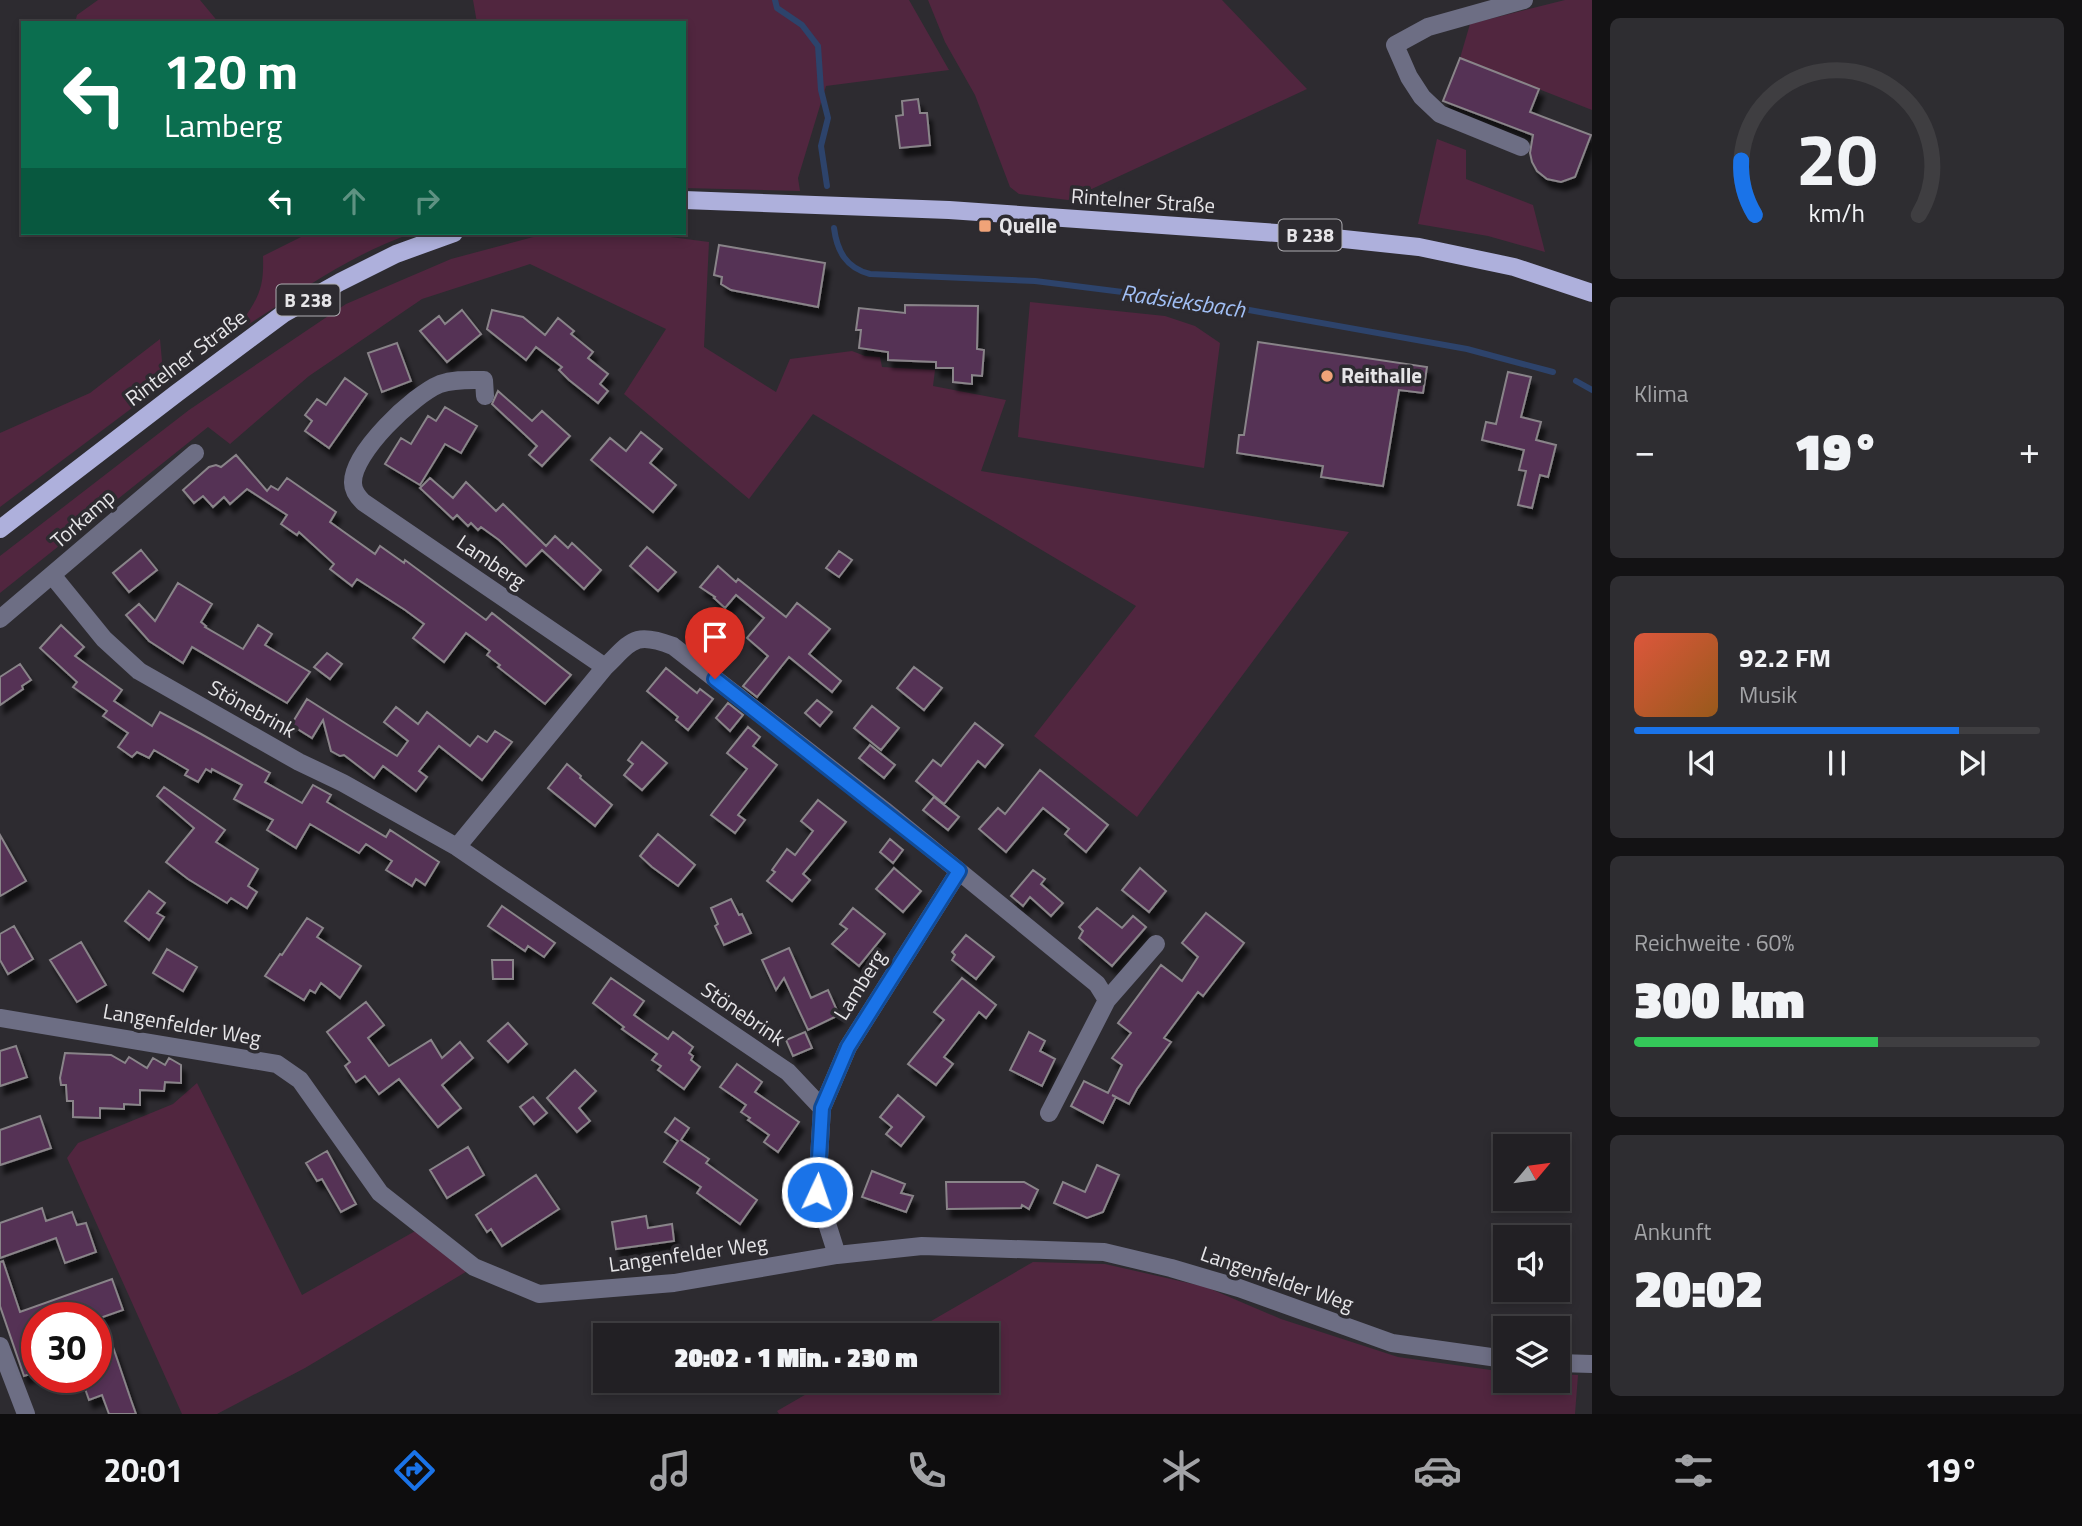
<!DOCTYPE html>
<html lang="de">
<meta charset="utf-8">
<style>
body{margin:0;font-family:"Titillium Web",sans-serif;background:#2e2d31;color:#f1f3f6;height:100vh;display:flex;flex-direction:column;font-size:26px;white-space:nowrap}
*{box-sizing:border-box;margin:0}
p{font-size:23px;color:#a2a3a6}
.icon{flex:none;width:38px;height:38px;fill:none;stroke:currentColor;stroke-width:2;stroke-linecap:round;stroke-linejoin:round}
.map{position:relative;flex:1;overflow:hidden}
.details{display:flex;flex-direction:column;gap:18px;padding:18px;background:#131214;width:490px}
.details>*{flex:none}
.banner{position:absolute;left:21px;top:21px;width:665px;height:214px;border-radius:0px;box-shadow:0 4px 10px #0003,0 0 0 2px #3f3e41;background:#0b6e4f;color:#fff;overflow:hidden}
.needle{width:46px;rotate:61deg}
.buttons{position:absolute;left:1493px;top:1134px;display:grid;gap:14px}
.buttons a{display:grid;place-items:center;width:77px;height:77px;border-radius:0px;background:#222024;box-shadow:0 4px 10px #0003,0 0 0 2px #3f3e41;font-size:35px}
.speed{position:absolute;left:21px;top:1302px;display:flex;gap:14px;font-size:35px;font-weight:700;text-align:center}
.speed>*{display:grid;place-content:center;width:91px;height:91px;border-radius:50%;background:#222024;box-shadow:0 4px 10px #0003,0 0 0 2px #3f3e41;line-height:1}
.speed .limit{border:10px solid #d22;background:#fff;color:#111}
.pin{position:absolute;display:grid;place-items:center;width:60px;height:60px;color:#fff;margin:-72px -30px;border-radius:50% 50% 50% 0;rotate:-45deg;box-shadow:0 0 7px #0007}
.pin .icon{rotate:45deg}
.me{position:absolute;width:77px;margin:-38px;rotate:3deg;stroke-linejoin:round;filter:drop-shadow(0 0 5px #0008)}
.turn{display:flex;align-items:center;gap:24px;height:147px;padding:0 28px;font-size:32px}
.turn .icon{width:91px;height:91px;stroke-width:2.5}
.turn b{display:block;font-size:49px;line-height:60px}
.lanes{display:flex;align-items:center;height:66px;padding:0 28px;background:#0003;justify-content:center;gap:35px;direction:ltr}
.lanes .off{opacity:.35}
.big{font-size:52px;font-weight:800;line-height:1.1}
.details .widget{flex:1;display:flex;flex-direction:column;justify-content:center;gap:10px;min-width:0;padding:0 24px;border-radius:10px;background:#2e2d31}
.details .dial{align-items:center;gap:0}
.dial svg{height:182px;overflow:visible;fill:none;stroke:#3f3e41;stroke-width:7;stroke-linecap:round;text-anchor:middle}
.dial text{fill:#f1f3f6;stroke:none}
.song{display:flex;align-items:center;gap:21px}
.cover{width:84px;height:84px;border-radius:10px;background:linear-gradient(135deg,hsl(10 70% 55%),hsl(30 70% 35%))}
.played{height:7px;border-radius:4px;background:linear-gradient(90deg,#1a73e8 80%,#3f3e41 80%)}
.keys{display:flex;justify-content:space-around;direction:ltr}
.heat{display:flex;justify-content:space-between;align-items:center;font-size:38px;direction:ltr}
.charge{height:10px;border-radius:5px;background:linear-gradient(90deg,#34c759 60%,#3f3e41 0)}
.trip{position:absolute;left:593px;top:1323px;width:406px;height:70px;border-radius:0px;background:#222024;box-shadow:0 4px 10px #0003,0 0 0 2px #3f3e41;font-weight:800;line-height:70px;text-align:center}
.menu{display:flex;height:112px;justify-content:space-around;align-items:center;background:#0e0d0e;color:#a2a3a6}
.menu .icon{width:49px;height:49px}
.menu .selected{color:#1a73e8}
.menu b{font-size:32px;color:#f1f3f6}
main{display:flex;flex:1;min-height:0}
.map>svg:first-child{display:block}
.green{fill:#51263f}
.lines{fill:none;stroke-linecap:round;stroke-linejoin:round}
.stream{stroke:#2d436b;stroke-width:6}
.building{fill:#543155;stroke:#898489;stroke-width:2;filter:url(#shadow)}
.minor{stroke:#6d6e84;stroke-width:18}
.major{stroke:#aeb0dc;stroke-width:18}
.route-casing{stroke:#114b97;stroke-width:18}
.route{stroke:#1a73e8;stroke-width:12}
.poi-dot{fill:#f0a378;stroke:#2d2b30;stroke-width:2.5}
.labels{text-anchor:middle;stroke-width:7;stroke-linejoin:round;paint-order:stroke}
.shield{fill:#2d2b30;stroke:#aeadb1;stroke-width:2}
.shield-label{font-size:19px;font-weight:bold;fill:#e6e5e8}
.street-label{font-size:21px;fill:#e6e5e8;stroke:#2d2b30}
.poi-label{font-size:21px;font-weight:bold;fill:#e6e5e8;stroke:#2d2b30;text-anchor:start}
.water-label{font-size:23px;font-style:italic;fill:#a1bff5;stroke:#2d2b30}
</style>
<main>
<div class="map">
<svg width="1592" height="1414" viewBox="0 0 1592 1414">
<defs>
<filter id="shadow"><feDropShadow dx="4.5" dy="8" stdDeviation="2" flood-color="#0009"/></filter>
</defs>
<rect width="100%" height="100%" fill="#2d2b30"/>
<!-- green -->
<path class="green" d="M98,0H200L219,23H75L77,15Z
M473,0H909L949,70L826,86L798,178L800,191L684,188V23H477Z
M928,0H1222L1307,89L1068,200L1019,194L1010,187L975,95L945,42Z
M1565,0H1592V110L1460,58L1470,24Z
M1437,139L1466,150V179L1533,205L1545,252L1488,236L1418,224Z
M309,233H413C353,253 299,292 246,326L243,320C260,296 264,285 263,256Z
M640,233L709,242L704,347L776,392L790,359L852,351L865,356L880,357L882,367L935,370L933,386L1006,400L981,471L1349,532L1137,817L1034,736L1136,606L813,414L749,499L624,394L666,329L530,264L422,299L309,376L230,444L208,427L0,593V556L189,410L346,304L451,259L537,236Z
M1030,302L1165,316L1195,326L1220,343L1204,468L1018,437Z
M160,339L164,384L0,507V433L90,393Z
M197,1083L302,1295L417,1230L469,1270L305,1368L217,1414H182L67,1158L78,1143L173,1104Z
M1033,1262L1105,1264L1206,1287L1281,1319L1398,1357L1505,1372V1381H1558V1374L1578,1375L1575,1414H779L777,1411L829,1381H987V1335H907Z"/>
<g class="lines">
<!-- stream -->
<path class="stream" d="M775,0L777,8L802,25L818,46L821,90L828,118L821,146L827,186
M834,228C837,251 846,268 870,274L1035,281L1210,303L1467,349L1553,372
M1576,381L1592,390"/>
</g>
<!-- building -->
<path class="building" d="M1460,58L1539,89L1530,112L1591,135L1575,177L1561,182L1547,179L1537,171L1532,162L1530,153L1533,135L1443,101Z
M918,99L920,113H927L930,145L900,148L896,116L903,115L902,101Z
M719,245L825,263L818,307L731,290L721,284L722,277L714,275Z
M905,305L978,306L977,349L984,350L982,376L972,375V384L953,382V368H936V362L888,360V352L859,348L861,330H856L859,308L905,313Z
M462,310L481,334L447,362L420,331L439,316L445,324Z
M492,310L523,317L545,335L558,318L574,331L571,334L593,352L588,358L608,374L600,384L608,391L598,403L569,380L559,370L562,367L536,347L526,360L487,329Z
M1258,342L1427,367L1423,393L1399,390L1383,486L1321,477L1323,466L1237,453L1239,435H1244Z
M397,343L411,381L382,392L368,353Z
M1508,372L1531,377L1521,417L1541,422L1536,440L1556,445L1548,477L1540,475L1532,508L1518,505L1526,471L1519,470L1524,450L1482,440L1486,422L1496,424Z
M345,378L367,394L329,448L305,431L312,421L305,415L317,399L326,405Z
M498,391L532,421L542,411L570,436L542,466L529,455L537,446L492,404Z
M445,407L477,426L461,453L445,444L420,485L385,464L401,438L411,444L428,416L436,421Z
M641,432L662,449L650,463L676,485L653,512L591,460L610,438L626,451Z
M236,455L267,491L271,486L278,490L287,478L336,512L330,522L375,554L380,546L404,563L405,560L486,620L492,613L571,675L545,704L498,667L500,665L487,655L490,651L466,633L444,662L413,638L424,624L405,610L357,579L352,586L330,569L334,564L299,532L297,535L281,524L287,515L247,489L230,504L224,497L213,507L203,496L194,503L183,490L209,467L216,465L221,467Z
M430,478L453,498L466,482L496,511L503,504L546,546L555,536L568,548L572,543L601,570L584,589L542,550L526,566L499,540L481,527L478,530L471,523L468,526L457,515L453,519L420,488Z
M647,547L676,572L658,591L630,566Z
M141,550L157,570L129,592L113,573Z
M839,551L852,560L839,577L826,568Z
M718,566L736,582L738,579L786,617L797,603L830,629L809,654L841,681L832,692L789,657L757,697L743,686L768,656L747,638L764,618L736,595L725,608L714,598L715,597L700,587Z
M178,583L212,604L201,622L206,626L205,627L243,649L258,625L272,634L265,645L310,672L287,703L192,647L183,663L149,641L126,615L139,604L155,621Z
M61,625L84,647L75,656L122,690L114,701L152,726L160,712L201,734L270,773L265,782L302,803L313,785L331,795L327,802L386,837L390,830L439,862L425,885L416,879L412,886L386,870L392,861L366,844L359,853L310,824L296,848L267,830L273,820L234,799L242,785L212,769L211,772L206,769L198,782L185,775L188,770L154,750L149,758L137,752L132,757L118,747L128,733L103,716L107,711L73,687L77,682L40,648Z
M327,653L342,664L330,679L314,667Z
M20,664L31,680L22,686L23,689L0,705V677Z
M914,667L942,688L924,710L897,688Z
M666,668L697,693L700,689L713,699L688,730L676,720L678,717L647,691Z
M307,699L397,756L408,741L384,722L396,707L418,724L427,712L470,746L478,736L487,742L495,731L512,742L482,780L439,746L419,771L427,777L416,791L383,766L374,778L344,755L340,756L331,751L323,720L312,738L291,725Z
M817,700L832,712L820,726L805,713Z
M728,703L743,715L730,731L716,718Z
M872,706L899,728L881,750L854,728Z
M975,723L1003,745L985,767L978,761L944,804L916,781L933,760L941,766Z
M748,727L760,737L753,746L777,765L738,815L745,820L735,833L711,815L747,769L727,753Z
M642,742L667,763L642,790L624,775L633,764L628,760Z
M870,745L895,765L884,778L859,758Z
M567,764L581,776L580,778L612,805L595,826L548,788Z
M1040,770L1108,825L1086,852L1065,834L1069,829L1043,808L1006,852L979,829L998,808L1005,814Z
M164,787L225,830L216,842L258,869L248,886L257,892L247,908L231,898L227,903L188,879L166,862L194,828L157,796Z
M934,797L959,817L948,830L923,810Z
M818,800L846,822L803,874L810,880L792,901L767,881L775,872L772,870L787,849L795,855L813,831L801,821Z
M658,834L695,865L678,886L652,867L640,856Z
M0,835L26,881L0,896Z
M890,839L903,850L893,863L880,852Z
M894,868L921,891L903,912L876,889Z
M1140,868L1166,891L1149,912L1122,890Z
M1033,870L1045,879L1041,884L1063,903L1051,916L1030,897L1023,906L1011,896Z
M149,891L165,903L157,913L164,917L149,940L125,921Z
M731,899L739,915L742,914L751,933L724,945L715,926L718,924L711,908Z
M502,906L555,943L544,957L528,946L525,951L488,926Z
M853,908L885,934L859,966L832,944L847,929L840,924Z
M1097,908L1122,928L1133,916L1146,927L1112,966L1079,938L1083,931L1079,927Z
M1206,913L1244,943L1203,996L1198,992L1164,1038L1171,1042L1137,1089L1129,1104L1112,1095L1116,1097L1103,1123L1071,1106L1084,1081L1108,1093L1122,1065L1112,1058L1131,1033L1118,1023L1161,965L1182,981L1198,957L1182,943Z
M307,918L323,928L317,937L361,966L340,998L321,983L315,993L310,990L304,1000L265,976L280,954L282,955Z
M14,926L33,959L8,974L0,960V934Z
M966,935L994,957L976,979L952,960L955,955L952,952Z
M81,942L106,985L77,1002L50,960Z
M789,948L811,998L828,990L839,1015L808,1030L784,978L776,990L762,960Z
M167,949L197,967L183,991L153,973Z
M492,960H513V979H493Z
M611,978L644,1001L634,1015L668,1039L673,1032L693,1047L689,1053L693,1056L691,1060L700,1067L684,1089L658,1070L661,1066L652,1060L657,1054L622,1029L624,1027L593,1003Z
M962,978L996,1005L986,1018L979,1012L948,1052L944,1057L953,1064L936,1085L908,1064L944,1020L934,1012Z
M366,1002L384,1025L368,1038L389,1066L431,1040L442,1058L460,1042L473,1058L442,1085L461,1108L438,1127L399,1079L379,1094L365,1076L356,1082L345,1066L350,1062L327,1032Z
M508,1023L527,1044L508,1062L488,1041Z
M805,1032L812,1048L793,1056L786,1040Z
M1029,1032L1045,1041L1040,1051L1055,1059L1042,1086L1010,1070Z
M16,1046L27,1077L0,1086V1051Z
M65,1053L111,1055L125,1063L129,1057L147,1068L153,1058L165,1065L169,1058L181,1065V1083L165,1082L164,1091L140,1090V1105L124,1104V1109L100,1108V1118L73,1117V1101H67L66,1085H61L60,1078Z
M737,1064L762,1082L755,1092L799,1122L778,1152L764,1142L769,1135L748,1120L750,1118L741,1112L746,1105L720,1087Z
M575,1070L596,1091L579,1108L590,1121L577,1132L547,1098Z
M898,1095L924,1117L901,1146L886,1134L892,1127L880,1117Z
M533,1097L547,1113L534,1124L520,1107Z
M40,1116L51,1148L0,1165V1130Z
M675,1118L689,1128L681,1140L709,1159L706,1163L757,1200L740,1224L697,1193L701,1187L664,1162L678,1141L665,1132Z
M468,1147L484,1175L447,1198L430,1170Z
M327,1151L356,1204L341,1212L322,1179L317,1181L306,1163Z
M1097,1165L1119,1175L1103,1212L1087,1218L1054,1203L1063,1182L1085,1192Z
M872,1171L905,1184L901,1193L913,1196L906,1212L862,1197Z
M536,1175L559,1209L502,1246L491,1229L487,1232L476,1215Z
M946,1182H1024L1038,1190L1029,1209L1022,1205L1021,1208L947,1209Z
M42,1208L46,1221L72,1212L77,1225L86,1223L96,1252L65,1263L56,1238L0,1258V1223Z
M646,1216L648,1228L672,1224L674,1241L616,1249L612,1222Z
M3,1261L20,1312L112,1279L123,1310L100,1318H37V1343L32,1345L37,1360V1372L24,1376L0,1306V1262Z
M113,1347L131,1400L136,1414H109L102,1395L89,1400L81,1377H96V1353Z"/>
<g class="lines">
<!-- minor -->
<path class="minor" d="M1521,147L1440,114L1422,97L1409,77L1395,45L1428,27L1524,0
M485,396L484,380C469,380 454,379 440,384C413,395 352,453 353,483C353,491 358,497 363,502L605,667
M52,575L104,639L139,671L299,762L343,783L457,847L788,1072L822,1108
M0,619L195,453
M457,847L605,667C632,641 634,631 673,646L884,810L1097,984L1107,1000
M0,1018L277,1064L300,1080L380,1193L474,1267L539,1294L674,1283L837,1255L922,1246L1104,1252L1171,1268L1239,1288L1392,1343L1505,1359
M1049,1113L1107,1000L1156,944
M837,1255L817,1192L822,1108L848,1047L959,871
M0,1346L26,1414
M1558,1363L1592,1364"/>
<!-- major -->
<path class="major" d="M684,200L949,210L1306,235L1419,247L1514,267L1592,293
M0,529L177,393L283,314L340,282L396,254L454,233"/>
</g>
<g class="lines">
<!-- route casing -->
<g class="route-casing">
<path id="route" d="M715,679L959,871L848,1047L822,1108L817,1192"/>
</g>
<!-- route -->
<use href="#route" class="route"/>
</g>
<!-- markers -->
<g class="poi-dot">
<rect x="978" y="219" width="14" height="14" rx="3.5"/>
<circle cx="1327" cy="376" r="7"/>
</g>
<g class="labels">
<!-- shield labels -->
<g class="shield">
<rect x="1278.5" y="219.5" width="63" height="31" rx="5"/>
<rect x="276.5" y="284.5" width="63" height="31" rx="5"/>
</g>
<g class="shield-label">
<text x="1310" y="242">B 238</text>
<text x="308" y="307">B 238</text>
</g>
<!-- street labels -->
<g class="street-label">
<text transform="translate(1143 201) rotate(4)" y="7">Rintelner Straße</text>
<text transform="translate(186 358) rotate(-37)" y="7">Rintelner Straße</text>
<text transform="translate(83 519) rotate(-41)" y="7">Torkamp</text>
<text transform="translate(491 562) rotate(34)" y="7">Lamberg</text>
<text transform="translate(252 709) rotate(29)" y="7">Stönebrink</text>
<text transform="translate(860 985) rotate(-58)" y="7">Lamberg</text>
<text transform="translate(743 1014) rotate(34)" y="7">Stönebrink</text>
<text transform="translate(182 1025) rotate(10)" y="7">Langenfelder Weg</text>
<text transform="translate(688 1254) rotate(-8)" y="7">Langenfelder Weg</text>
<text transform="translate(1277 1279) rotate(19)" y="7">Langenfelder Weg</text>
</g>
<!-- poi labels -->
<g class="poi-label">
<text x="999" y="233">Quelle</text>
<text x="1341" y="383">Reithalle</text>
</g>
<!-- water labels -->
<g class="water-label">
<text transform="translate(1183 301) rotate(8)" y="8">Radsieksbach</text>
</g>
</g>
</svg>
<div class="buttons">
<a><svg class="needle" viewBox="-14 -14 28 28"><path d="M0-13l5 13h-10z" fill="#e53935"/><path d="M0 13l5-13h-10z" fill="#a2a3a6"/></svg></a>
<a><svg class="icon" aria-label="sound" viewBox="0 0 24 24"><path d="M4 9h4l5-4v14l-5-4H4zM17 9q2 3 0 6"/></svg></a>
<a><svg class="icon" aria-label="layers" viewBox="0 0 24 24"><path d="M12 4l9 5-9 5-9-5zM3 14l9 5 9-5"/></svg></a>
</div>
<div class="speed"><div class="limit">30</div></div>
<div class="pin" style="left:715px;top:679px;background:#d93025"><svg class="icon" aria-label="arrive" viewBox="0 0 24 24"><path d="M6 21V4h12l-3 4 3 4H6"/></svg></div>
<svg class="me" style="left:817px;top:1192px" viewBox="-20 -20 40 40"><circle r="17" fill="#1a73e8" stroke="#fff" stroke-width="3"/><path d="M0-11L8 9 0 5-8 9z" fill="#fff"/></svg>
<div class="trip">20:02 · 1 Min. · 230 m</div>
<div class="banner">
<div class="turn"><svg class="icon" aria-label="left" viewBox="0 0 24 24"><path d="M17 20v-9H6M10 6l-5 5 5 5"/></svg><div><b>120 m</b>Lamberg</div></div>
<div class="lanes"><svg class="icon" aria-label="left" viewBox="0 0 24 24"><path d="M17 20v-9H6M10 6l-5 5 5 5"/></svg><svg class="icon off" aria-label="ahead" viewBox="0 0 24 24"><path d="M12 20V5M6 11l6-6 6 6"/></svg><svg class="icon off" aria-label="right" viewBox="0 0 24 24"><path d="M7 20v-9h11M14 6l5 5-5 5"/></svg></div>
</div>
</div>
<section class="details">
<div class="widget dial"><svg viewBox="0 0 100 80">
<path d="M14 69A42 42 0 1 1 86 69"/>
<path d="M14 69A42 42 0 0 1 8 45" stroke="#1a73e8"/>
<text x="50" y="56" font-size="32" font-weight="700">20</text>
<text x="50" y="72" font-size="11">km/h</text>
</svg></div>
<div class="widget"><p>Klima</p>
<div class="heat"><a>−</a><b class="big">19°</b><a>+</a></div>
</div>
<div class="widget">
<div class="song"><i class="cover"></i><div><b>92.2 FM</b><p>Musik</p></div></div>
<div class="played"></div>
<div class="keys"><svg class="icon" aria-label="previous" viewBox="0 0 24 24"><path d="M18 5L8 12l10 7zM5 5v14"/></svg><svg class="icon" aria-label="pause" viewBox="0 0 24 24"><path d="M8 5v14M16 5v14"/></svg><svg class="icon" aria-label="next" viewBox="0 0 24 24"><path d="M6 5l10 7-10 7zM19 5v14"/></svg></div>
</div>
<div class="widget"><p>Reichweite · 60%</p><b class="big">300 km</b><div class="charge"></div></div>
<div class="widget"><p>Ankunft</p><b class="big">20:02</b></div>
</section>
</main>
<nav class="menu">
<b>20:01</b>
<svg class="icon selected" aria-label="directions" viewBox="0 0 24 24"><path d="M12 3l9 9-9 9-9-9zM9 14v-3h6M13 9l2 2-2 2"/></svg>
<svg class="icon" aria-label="music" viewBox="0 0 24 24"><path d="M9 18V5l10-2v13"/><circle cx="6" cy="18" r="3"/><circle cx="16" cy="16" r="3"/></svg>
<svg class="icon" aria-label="phone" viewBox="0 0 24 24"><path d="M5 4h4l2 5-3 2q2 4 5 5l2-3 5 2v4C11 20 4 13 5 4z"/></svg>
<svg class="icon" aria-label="climate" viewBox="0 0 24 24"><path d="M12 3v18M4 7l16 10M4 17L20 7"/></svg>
<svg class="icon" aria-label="car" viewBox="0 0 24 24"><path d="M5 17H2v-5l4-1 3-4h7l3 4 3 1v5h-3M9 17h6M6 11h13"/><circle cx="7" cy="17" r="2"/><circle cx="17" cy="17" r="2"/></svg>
<svg class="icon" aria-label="filters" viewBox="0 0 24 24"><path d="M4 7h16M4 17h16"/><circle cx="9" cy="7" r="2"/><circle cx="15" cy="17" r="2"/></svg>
<b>19°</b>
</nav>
